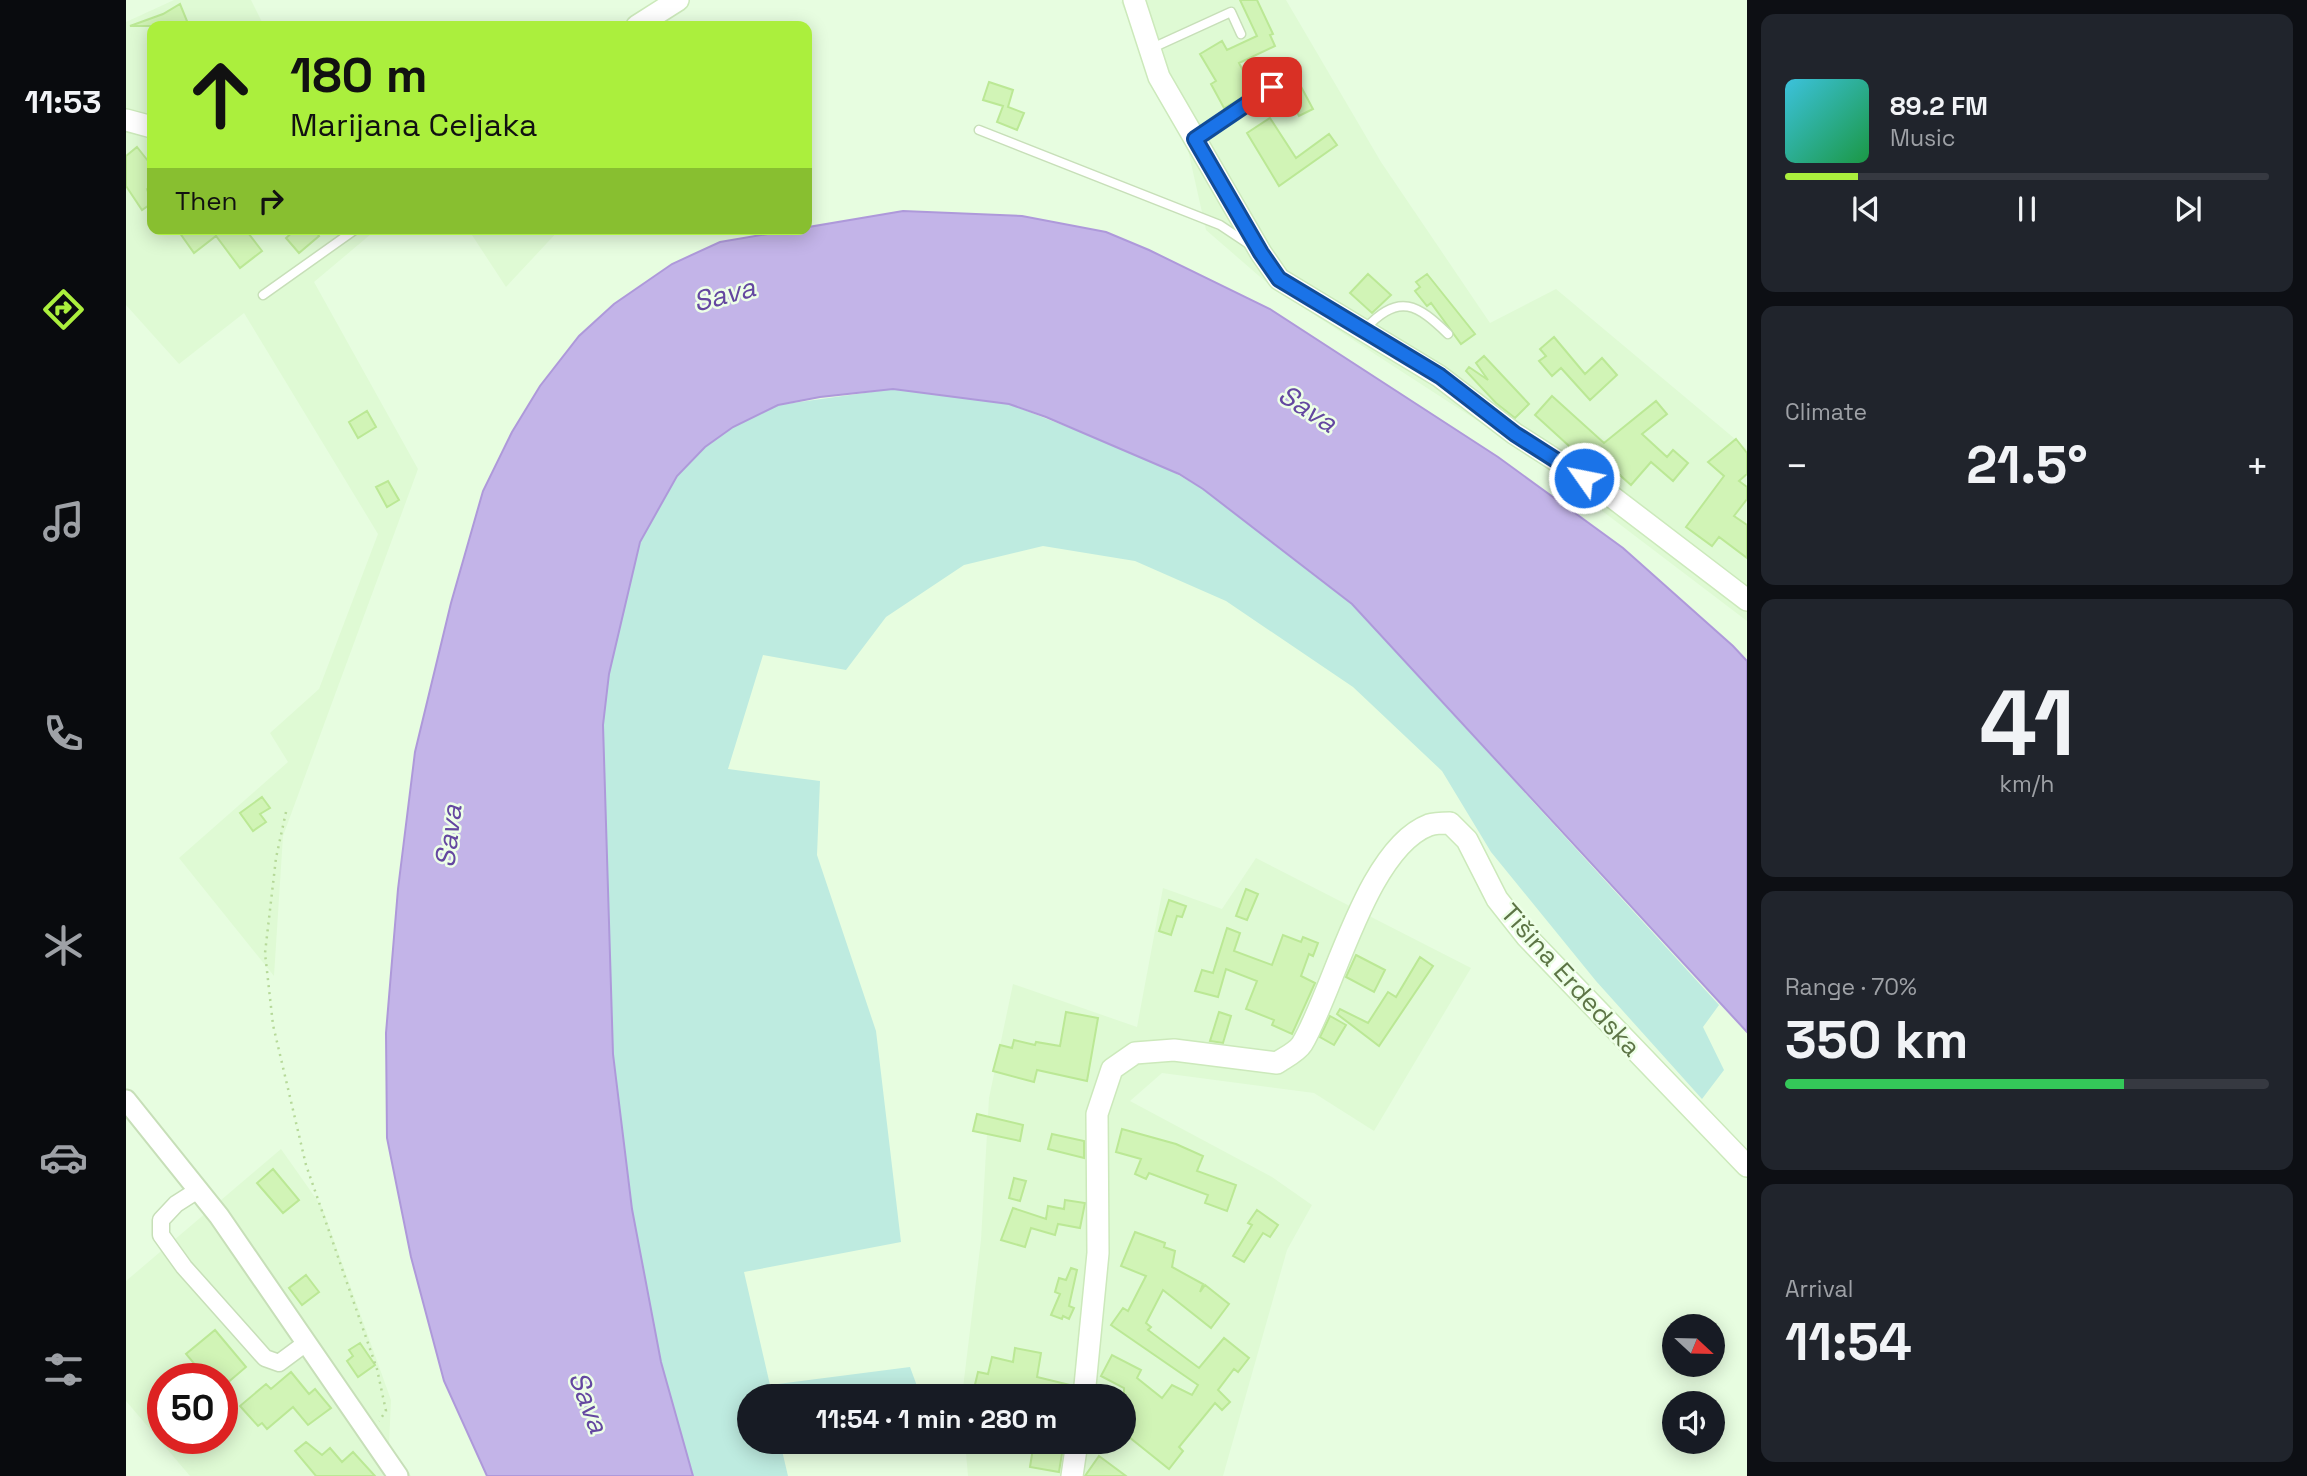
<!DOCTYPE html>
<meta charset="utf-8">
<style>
body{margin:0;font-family:"Space Grotesk",sans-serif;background:#20242c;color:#f1f3f6;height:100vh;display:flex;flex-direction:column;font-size:26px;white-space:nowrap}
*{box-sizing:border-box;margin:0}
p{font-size:23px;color:#9ea1a6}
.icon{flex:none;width:38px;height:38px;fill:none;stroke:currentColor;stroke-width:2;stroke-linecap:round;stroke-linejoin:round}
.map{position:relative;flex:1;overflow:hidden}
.side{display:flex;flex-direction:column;gap:14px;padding:14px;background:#0d0f14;width:560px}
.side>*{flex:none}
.top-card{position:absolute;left:21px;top:21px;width:665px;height:214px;border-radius:14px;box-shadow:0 4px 18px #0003;background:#abef3d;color:#111;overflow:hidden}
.needle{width:46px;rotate:112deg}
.buttons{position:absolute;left:1536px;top:1314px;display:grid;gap:14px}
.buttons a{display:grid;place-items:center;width:63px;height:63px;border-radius:50%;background:#171b24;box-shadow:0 4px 18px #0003;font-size:35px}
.speed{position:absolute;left:21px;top:1363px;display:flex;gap:14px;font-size:35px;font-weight:700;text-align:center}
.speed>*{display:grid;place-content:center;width:91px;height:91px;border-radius:50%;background:#171b24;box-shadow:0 4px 18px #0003;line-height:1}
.speed .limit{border:10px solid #d22;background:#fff;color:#111}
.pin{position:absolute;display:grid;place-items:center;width:60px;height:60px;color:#fff;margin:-30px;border-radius:14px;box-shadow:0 4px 10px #0006}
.me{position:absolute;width:77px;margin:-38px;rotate:303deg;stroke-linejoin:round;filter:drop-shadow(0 0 5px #0008)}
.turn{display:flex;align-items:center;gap:24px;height:147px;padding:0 28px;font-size:32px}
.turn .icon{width:91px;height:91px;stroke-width:2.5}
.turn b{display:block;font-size:49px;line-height:60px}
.then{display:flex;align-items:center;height:66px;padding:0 28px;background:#0003;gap:14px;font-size:26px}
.big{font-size:52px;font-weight:700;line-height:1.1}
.side .card{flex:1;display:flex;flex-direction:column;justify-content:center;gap:10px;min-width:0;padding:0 24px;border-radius:14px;background:#20242c}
.side .dial{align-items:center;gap:0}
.dial b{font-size:91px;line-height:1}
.song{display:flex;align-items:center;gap:21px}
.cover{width:84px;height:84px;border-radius:10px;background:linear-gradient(135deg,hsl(190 70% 55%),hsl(140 70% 35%))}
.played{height:7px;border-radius:4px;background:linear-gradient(90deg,#abef3d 15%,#363941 15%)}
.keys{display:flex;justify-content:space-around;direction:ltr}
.heat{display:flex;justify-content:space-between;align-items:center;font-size:38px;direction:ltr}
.charge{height:10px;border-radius:5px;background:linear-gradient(90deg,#34c759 70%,#363941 0)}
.trip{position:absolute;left:611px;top:1384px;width:399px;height:70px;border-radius:35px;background:#171b24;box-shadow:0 4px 18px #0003;font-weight:700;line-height:70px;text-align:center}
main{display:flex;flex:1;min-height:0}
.tab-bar{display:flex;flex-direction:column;width:126px;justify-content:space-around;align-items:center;background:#090b0e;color:#9ea1a6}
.tab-bar .icon{width:49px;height:49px}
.tab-bar .current{color:#abef3d}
.tab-bar b{font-size:32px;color:#f1f3f6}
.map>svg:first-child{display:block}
.residential{fill:#dffad4;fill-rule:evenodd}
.green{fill:#beebe0}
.water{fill:#c3b4e8;stroke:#ae99da;stroke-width:2}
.building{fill:#d1f4b6;stroke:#bbe895;stroke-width:2}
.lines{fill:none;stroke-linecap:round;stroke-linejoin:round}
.service-casing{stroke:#c7dfb8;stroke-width:11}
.minor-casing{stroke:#c7dfb8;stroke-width:19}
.tertiary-casing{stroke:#c7dfb8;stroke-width:23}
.secondary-casing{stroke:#cce9bb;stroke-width:24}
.path{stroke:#b6d999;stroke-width:2.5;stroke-dasharray:2 5;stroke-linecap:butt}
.service{stroke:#fff;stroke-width:8}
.minor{stroke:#fff;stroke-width:16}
.tertiary{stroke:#fff;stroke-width:19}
.secondary{stroke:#fff;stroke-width:21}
.route-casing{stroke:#114b97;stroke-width:18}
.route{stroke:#1a73e8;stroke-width:12}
.labels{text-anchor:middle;stroke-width:5;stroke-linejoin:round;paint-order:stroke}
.street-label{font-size:26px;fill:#5d7546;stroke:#edffe7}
.water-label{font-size:28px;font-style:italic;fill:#6447a0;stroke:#edffe7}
</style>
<main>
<nav class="tab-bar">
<b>11:53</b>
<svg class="icon current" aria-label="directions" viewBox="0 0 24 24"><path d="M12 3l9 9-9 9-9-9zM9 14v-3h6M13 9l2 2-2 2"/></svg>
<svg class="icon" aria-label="music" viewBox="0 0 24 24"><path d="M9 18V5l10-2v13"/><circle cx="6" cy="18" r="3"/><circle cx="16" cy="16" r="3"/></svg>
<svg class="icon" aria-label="phone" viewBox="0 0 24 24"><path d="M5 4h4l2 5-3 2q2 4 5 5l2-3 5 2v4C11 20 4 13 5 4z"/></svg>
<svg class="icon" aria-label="climate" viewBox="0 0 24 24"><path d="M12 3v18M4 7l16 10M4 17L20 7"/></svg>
<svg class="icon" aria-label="car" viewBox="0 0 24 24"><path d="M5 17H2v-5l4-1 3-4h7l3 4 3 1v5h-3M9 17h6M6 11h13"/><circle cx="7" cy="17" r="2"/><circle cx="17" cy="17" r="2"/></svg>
<svg class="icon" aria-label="filters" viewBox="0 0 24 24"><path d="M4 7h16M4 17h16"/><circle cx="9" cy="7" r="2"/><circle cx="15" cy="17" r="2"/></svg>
</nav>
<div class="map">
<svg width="1621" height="1476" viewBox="0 0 1621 1476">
<rect width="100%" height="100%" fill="#e7fde0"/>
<!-- residential -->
<path class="residential" d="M48,0H125L138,26H26V229H251L188,282L292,469L157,836L148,976L53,858L162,762L144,733L193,689L252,534L118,313L53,364L0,305V22Z
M999,0H1160L1255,162L1364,323L1430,289L1621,449V621L1392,447L1147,288L1080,230L1062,150L995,2Z
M342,229H434L380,287Z
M1130,858L1345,968L1248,1131L1188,1093L1036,1073L1004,1101L1146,1177L1186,1205L1161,1250L1097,1476H842L839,1442H998V1396H836L855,1240L863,1098L887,984L1011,1027L1037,888L1096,909Z
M155,1149L196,1207L265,1400L263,1444L285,1476H64L0,1401V1281ZM37,1379H96V1438H37Z"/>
<!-- green -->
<path class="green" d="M767,389L883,404L1028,461L1077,489L1226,604L1593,1005L1577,1027L1598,1070L1576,1099L1470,981L1365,852L1316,771L1227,687L1100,601L1009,561L917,546L838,565L760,617L720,670L637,655L602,769L694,781L691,855L750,1031L775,1242L618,1272L644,1385L784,1367L791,1386L735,1396H623V1442H654L662,1476H567L535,1362L506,1209L487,1054L477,725L483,674L514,542L551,475L579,447L607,427L652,405Z"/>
<!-- water -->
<path class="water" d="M777,211L896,216L980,232L1023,250L1144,309L1372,457L1497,548L1607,646L1621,661V1032L1226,604L1077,489L1053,474L920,417L883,404L767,389L694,397L652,405L607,427L579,447L551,476L514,542L483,674L477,725L487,1054L506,1209L535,1362L567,1476H361L318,1381L285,1257L261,1138L260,1033L272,889L289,752L325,603L357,491L386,432L414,386L453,336L488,304L546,264L594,242Z"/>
<!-- building -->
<path class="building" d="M1114,0H1131L1147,34L1144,35L1149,46L1113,63L1128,91L1098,108L1085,84L1090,81L1074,54L1096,41L1101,50L1131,36Z
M54,4L63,26H4L37,14Z
M1172,81L1187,109L1173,116L1158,89Z
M863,82L887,90L882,107L898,113L891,130L871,122L877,106L857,100Z
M1144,118L1170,158L1203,134L1211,145L1153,186L1121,133Z
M11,147L26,166V185L21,189L26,203L16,210L0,186V156Z
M51,229H119L136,251L114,268L90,236L68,253Z
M170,229H188L193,236L173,253L160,238Z
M1242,274L1265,295L1246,313L1224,293Z
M1301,274L1349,334L1335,344L1305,303L1301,306L1289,291L1294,287L1290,282Z
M1428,337L1459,374L1476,358L1491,375L1464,400L1435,368L1426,376L1413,361L1420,356L1414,349Z
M1358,356L1403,404L1389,418L1370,403L1340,371L1343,367L1362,380L1350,363Z
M1426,396L1478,443L1530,401L1541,414L1516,434L1541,457L1547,450L1562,463L1547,481L1525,462L1505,485L1461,446L1453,455L1409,415Z
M241,411L250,427L232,438L223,422Z
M1610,439L1621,453V474L1613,481L1621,487V499L1608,516L1621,525V558L1593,537L1586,546L1560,527L1598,476L1582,462Z
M262,481L273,500L261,507L250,487Z
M136,797L144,808L134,814L140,822L127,831L114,813Z
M1120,889L1132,894L1121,920L1110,916Z
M1043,900L1060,906L1056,917L1051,916L1045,935L1033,931Z
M1101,928L1114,933L1108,951L1146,965L1157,935L1175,942L1177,937L1192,943L1187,956L1183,954L1175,976L1189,983L1166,1034L1146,1025L1148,1020L1120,1009L1131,981L1100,969L1092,997L1069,991L1076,970L1087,973Z
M1230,955L1259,970L1248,992L1220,977Z
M1294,957L1307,966L1253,1046L1211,1014L1214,1009L1242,1023L1262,992L1270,997Z
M940,1012L972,1018L961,1081L911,1070L908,1082L867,1071L874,1045L886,1048L888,1040L909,1045L910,1042L934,1046Z
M1093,1012L1105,1016L1097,1043L1084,1041Z
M1204,1016L1220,1025L1208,1045L1194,1037Z
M851,1114L897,1125L894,1141L847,1131Z
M996,1129L1050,1144L1077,1156L1071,1171L1110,1185L1101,1211L1079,1203L1082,1195L1023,1173L1020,1179L1009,1174L1015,1159L990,1152Z
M926,1134L958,1141V1158L922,1149Z
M147,1169L173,1200L157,1213L131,1183Z
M888,1178L900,1181L894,1201L883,1198Z
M939,1200L959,1203L954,1228L932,1224L929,1235L905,1228L899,1247L875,1240L887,1208L920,1219L922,1206L938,1209Z
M1131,1210L1152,1225L1144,1237L1137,1233L1118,1262L1107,1256L1126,1225L1122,1223Z
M1009,1232L1039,1243L1038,1247L1049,1251L1046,1267L1077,1284L1074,1292L1079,1285L1103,1304L1085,1328L1037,1290L1020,1323L1025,1327L1022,1330L1073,1368L1098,1338L1123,1358L1112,1372L1108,1369L1092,1390L1104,1402L1096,1410L1089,1403L1053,1447L1057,1451L1043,1469L998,1433V1388L975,1376L986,1355L1015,1370L1011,1378L1036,1398L1046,1385L1066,1395L1072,1385L985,1325L997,1308L1002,1311L1020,1276L995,1266Z
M945,1268L951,1270L943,1306L948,1308L943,1319L937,1316L936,1319L925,1315L934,1294L929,1292L933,1278L940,1280Z
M180,1275L193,1292L176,1305L163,1288Z
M89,1330L120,1367L100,1384L91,1373L81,1379L60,1354Z
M234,1343L249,1365L232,1377L221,1361L227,1356L223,1350Z
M889,1348L915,1353L911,1377L944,1385L942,1396H864L847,1393L852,1372L862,1374L866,1357L887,1362Z
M165,1372L183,1394L189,1389L205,1408L182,1425L167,1407L141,1429L136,1423L132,1426L114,1406L140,1384L145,1389Z
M180,1442L196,1455L204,1448L216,1462L227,1452L249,1476H190L169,1451Z
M908,1442L937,1447L933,1472L904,1467Z
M973,1456L1000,1476H959Z"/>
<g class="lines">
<!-- service casing -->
<g class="service-casing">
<path id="service" d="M1024,49L1105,12L1115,34
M853,130L1094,225L1121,243
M1069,139L1146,87
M137,295L230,229
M1240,328C1273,292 1292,305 1322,334"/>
</g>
<!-- minor casing -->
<g class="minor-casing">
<path id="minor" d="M72,1190L50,1204L35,1220V1235L58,1267L139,1358L153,1363L180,1343"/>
</g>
<!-- tertiary casing -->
<g class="tertiary-casing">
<path id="tertiary" d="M0,1100L93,1216L272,1476"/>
</g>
<!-- secondary casing -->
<g class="secondary-casing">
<path id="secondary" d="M1008,0L1033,77L1135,253L1153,279L1313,376L1389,434L1481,493L1621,600
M511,26L552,0
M0,120L26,127
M958,1396L972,1253L971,1114L986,1069L1009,1053L1048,1050L1151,1063C1158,1058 1171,1052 1176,1044C1208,991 1240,849 1303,825C1309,823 1317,823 1324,823L1341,840L1371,899L1401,937L1621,1166
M946,1476L951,1442"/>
</g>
<!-- path -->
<path class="path" d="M160,812L150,858L139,953L147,1025L180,1165L251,1369L260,1411L253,1421"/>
<!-- service -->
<use href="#service" class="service"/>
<!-- minor -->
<use href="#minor" class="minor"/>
<!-- tertiary -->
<use href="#tertiary" class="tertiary"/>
<!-- secondary -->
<use href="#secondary" class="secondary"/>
</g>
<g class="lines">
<!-- route casing -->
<g class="route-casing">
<path id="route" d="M1146,87L1069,139L1135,253L1153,279L1314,376L1389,434L1458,478"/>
</g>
<!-- route -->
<use href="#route" class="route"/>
</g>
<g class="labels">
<!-- street labels -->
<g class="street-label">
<text transform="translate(1445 980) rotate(48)" y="9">Tišina Erdedska</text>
</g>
<!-- water labels -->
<g class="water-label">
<text transform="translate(598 294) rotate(-15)" y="10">Sava</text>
<text transform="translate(1182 408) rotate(33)" y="10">Sava</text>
<text transform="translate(322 836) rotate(-83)" y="10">Sava</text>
<text transform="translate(463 1402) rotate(69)" y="10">Sava</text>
</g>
</g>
</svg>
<div class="buttons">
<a><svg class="needle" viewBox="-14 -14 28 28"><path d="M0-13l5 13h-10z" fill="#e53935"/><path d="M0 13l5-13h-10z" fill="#9ea1a6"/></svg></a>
<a><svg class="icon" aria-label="sound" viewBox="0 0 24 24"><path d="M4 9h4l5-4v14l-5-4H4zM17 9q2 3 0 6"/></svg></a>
</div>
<div class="speed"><div class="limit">50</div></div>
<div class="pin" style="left:1146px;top:87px;background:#d93025"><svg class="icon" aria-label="arrive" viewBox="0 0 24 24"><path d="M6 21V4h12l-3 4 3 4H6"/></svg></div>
<svg class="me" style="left:1458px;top:478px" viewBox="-20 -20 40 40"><circle r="17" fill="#1a73e8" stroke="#fff" stroke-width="3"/><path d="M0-11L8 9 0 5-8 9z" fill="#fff"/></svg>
<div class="trip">11:54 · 1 min · 280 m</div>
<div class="top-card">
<div class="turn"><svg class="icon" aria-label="ahead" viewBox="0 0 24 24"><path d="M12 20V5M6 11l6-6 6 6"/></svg><div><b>180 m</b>Marijana Celjaka</div></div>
<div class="then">Then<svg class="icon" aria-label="right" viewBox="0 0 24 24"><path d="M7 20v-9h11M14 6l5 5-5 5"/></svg></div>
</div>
</div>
<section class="side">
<div class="card">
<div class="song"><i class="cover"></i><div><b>89.2 FM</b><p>Music</p></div></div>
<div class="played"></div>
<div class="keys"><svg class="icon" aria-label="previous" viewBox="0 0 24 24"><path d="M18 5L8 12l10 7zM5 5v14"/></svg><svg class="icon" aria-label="pause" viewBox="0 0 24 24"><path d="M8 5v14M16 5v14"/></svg><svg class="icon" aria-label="next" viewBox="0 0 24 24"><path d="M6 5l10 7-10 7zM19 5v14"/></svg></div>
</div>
<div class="card"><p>Climate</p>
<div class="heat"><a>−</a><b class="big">21.5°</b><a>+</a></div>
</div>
<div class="card dial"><b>41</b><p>km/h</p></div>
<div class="card"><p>Range · 70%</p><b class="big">350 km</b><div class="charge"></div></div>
<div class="card"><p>Arrival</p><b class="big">11:54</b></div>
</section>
</main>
